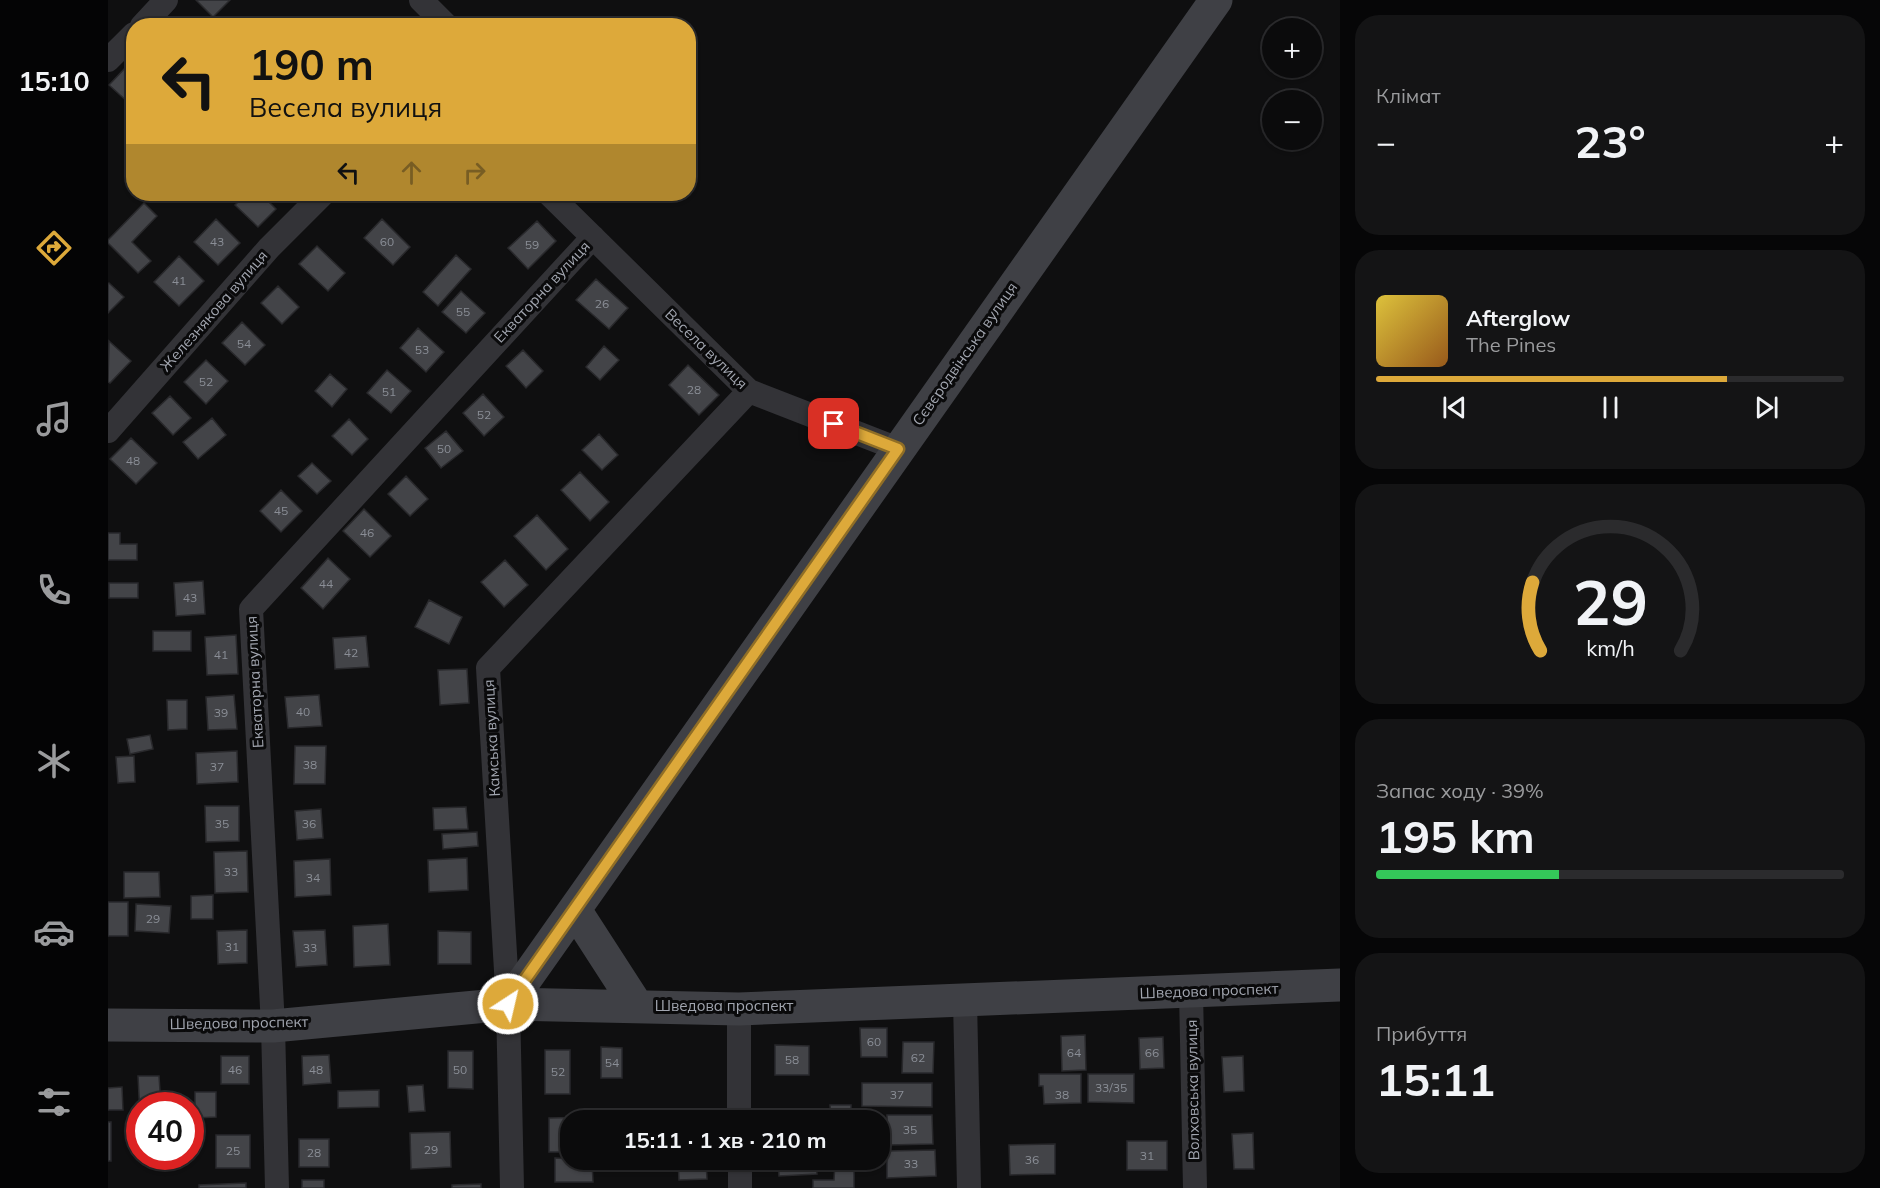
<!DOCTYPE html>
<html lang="uk">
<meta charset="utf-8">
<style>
body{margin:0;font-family:Mulish,sans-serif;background:#141415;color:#f1f3f6;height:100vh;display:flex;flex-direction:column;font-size:22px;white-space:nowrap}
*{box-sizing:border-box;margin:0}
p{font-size:20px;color:#9a9b9d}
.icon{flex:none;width:33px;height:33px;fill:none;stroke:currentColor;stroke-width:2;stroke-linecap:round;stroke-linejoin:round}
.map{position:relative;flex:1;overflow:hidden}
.side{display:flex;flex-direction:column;gap:15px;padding:15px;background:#060607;width:540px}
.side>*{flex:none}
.guide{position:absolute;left:18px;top:18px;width:570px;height:183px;border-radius:24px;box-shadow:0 2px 4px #0004,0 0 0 2px #2b2b2d;background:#dda93a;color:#111;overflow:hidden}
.fabs{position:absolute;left:1154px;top:18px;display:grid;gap:12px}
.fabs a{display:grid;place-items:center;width:60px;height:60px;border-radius:50%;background:#0b0b0c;box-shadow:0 2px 4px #0004,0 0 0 2px #2b2b2d;font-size:30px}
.speed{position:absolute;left:18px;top:1092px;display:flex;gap:12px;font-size:30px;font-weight:700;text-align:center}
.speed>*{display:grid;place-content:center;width:78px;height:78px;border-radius:50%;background:#0b0b0c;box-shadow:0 2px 4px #0004,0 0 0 2px #2b2b2d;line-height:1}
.speed .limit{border:9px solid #d22;background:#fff;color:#111}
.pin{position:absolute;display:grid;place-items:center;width:51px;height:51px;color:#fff;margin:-26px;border-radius:12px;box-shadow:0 3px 9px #0006}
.me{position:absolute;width:66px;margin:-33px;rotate:35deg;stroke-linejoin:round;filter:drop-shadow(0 0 4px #0008)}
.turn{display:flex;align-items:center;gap:21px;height:126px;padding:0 24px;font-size:27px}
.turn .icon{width:78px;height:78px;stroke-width:2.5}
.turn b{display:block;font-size:42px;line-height:51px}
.lanes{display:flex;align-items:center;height:57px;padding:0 24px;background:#0003;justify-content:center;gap:30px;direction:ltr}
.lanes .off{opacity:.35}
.big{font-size:45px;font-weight:700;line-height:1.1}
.side .card{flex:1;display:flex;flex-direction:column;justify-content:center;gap:9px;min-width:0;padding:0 21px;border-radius:24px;background:#141415}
.side .dial{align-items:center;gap:0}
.dial svg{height:156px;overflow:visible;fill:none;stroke:#2b2b2d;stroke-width:7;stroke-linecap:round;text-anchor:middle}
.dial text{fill:#f1f3f6;stroke:none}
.song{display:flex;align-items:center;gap:18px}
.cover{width:72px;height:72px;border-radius:9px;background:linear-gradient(135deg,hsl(50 70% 55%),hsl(30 70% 35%))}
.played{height:6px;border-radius:3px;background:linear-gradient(90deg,#dda93a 75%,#2b2b2d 75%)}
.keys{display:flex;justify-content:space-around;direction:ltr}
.heat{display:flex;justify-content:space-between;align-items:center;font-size:33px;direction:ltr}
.charge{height:9px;border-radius:4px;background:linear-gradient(90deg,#34c759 39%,#2b2b2d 0)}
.trip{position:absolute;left:452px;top:1110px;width:330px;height:60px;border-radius:24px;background:#0b0b0c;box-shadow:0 2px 4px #0004,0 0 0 2px #2b2b2d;font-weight:700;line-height:60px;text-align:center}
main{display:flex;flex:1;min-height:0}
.tab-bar{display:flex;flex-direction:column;width:108px;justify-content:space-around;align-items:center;background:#040405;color:#9a9b9d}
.tab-bar .icon{width:42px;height:42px}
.tab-bar .on{color:#dda93a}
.tab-bar b{font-size:27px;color:#f1f3f6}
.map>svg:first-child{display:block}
.building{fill:#434448;stroke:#29292c;stroke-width:1.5}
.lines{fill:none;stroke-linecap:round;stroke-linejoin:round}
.street{stroke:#333337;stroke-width:24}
.secondary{stroke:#3f4045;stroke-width:33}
.route-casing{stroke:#906e26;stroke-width:15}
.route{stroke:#dda93a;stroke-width:10}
.labels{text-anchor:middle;stroke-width:6;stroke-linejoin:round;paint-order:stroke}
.number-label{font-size:12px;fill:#8a8e96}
.street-label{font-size:15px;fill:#a2a6b0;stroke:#0a0a0b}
</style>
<main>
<nav class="tab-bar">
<b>15:10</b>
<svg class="icon on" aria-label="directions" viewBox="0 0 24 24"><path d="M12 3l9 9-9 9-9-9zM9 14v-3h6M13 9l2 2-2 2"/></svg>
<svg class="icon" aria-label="music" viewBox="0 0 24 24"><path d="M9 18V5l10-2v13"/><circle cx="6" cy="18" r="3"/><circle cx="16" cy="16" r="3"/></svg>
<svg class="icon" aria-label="phone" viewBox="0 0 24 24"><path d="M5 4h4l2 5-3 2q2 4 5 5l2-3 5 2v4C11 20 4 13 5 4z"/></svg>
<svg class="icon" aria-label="climate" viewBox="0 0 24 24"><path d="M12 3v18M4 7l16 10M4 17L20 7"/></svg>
<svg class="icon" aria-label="car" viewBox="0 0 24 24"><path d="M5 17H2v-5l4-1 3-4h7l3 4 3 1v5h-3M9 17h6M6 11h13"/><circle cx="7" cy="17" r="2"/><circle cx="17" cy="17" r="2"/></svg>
<svg class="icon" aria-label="filters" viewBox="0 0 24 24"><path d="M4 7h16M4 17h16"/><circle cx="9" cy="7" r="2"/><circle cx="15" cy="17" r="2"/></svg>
</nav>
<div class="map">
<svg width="1232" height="1188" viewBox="0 0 1232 1188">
<rect width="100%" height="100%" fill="#0f0f10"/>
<!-- building -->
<path class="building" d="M88,0H122L105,17Z
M19,66L26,71V100L22,104L1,85Z
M138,194H153L168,209L150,227L127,205Z
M36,203L49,216L24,242L43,261L30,273L0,243V240Z
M108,219L132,243L110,265L86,242Z
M274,219L302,247L285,265L256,238Z
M429,221L448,241L420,269L400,248Z
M209,246L237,273L220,291L191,264Z
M348,255L363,269L330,306L315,292Z
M71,256L96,281L71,306L46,282Z
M488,279L520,308L501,329L468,300Z
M1,283L16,297L0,313V284Z
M170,286L191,307L174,324L153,303Z
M353,291L377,313L358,333L334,312Z
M134,322L157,345L137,365L114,343Z
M310,328L336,352L318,372L292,348Z
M1,341L23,361L2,383L0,382Z
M496,346L511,360L492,380L478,367Z
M415,350L435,371L418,388L398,366Z
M98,360L120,381L98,404L76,382Z
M580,365L611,395L591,415L561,385Z
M279,370L303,391L283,413L259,393Z
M222,374L239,389L224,407L207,391Z
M375,394L396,417L376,436L355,413Z
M62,396L83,418L65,435L44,413Z
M104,418L118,435L90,459L75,442Z
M241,419L260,439L244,455L224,436Z
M338,431L355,451L333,468L317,448Z
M491,434L510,455L494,470L474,450Z
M23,438L49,463L28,484L2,459Z
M204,463L223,481L209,494L190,476Z
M472,472L501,502L482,521L453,490Z
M298,476L320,499L302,516L280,494Z
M173,490L194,511L173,532L152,511Z
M256,509L283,536L262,557L235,531Z
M429,515L460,549L438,570L406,536Z
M0,533H12V544H29V560H0Z
M220,558L242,579L215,609L193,588Z
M397,560L420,585L396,607L373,582Z
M95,581L97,614L68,616L66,583Z
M1,583H30V598H1Z
M321,600L354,617L341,644L307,627Z
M45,631H83V651H45Z
M128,635L130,674L99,675L97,637Z
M258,636L261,667L227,669L225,638Z
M359,669L361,703L332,705L330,670Z
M126,695L129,729L100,730L98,697Z
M211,695L214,726L180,728L177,697Z
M59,700H79V729L60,730Z
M42,735L45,749L22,754L19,739Z
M187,746H218L217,784H186Z
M129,751L130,782L89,784L88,753Z
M26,756L27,782L10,783L8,757Z
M97,806H131V841L98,842Z
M358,807L360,829L326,830L325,808Z
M213,809L215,838L189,840L187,811Z
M369,832L370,846L335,849L334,834Z
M139,851L140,892L107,893L106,852Z
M359,858L360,890L321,892L320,860Z
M222,859L223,895L187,897L186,861Z
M16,872H51L52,897L16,898Z
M105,895V919H83V896Z
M0,902H20V936H0Z
M28,904L63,906L61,933L27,931Z
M280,924L282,965L246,967L245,926Z
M139,930V963L110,964L109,931Z
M217,930L219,965L188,967L185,931Z
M330,931L363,932V964H330Z
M752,1028H779V1057H753Z
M977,1035L978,1070L954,1071L953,1036Z
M1055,1037L1056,1068L1032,1069L1031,1038Z
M795,1042H826L825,1073H794Z
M667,1045L701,1046V1075H667Z
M493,1047L514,1048V1078H493Z
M437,1050H462V1094H437Z
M340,1051H365V1089L340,1088Z
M221,1055L223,1083L195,1085L194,1056Z
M113,1056H141V1084H113Z
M1135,1056L1136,1091L1116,1092L1114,1057Z
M931,1074H973V1103L936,1104L935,1086H931Z
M980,1074H1026V1103L980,1102Z
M30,1076H51L53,1106H32V1116Z
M754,1083H824V1107L754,1106Z
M315,1085L317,1111L301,1112L299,1086Z
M14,1087L15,1110H0V1088Z
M271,1090V1107L230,1108V1091Z
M87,1092H108V1117L87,1118Z
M722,1105H743V1120H723Z
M779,1115H824L825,1144L780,1145Z
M487,1117L488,1120H462V1152H441V1118Z
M0,1122H3V1161H0Z
M342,1132L343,1167L303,1169L302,1133Z
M1145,1133L1146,1169H1126L1124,1134Z
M108,1135H142V1168H108Z
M191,1139H221V1167H191Z
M1019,1141H1059V1170H1019Z
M947,1144V1174L902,1175L901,1145Z
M827,1150L828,1176L779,1178V1151Z
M447,1158L484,1160L485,1182H447Z
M570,1160H598L599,1179L571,1180Z
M670,1160H708L709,1174L671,1176Z
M746,1161V1188H705V1180H726L727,1162Z
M194,1180H216V1188H194Z
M138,1183V1188H91V1185Z
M373,1184V1188H344V1185Z"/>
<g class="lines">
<!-- street -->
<path class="street" d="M313,0L339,26
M34,26L58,0
M0,60L26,34
M441,194L641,391L790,449
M0,431L161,248L215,194
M1083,992L1087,1188
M857,1000L861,1188
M631,1009V1120
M632,1160V1188
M169,1188L165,1026L143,609L485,237
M404,1188L400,1004L380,668L641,391"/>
<!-- secondary -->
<path class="secondary" d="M467,910L529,1006
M400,1004L1108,0
M0,1025L165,1026L400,1004L631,1009L1232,985"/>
</g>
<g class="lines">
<!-- route casing -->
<g class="route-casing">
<path id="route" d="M400,1004L790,449L726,424"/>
</g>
<!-- route -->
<use href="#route" class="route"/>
</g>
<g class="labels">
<!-- number labels -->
<g class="number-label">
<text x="109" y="246">43</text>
<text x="279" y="246">60</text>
<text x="424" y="249">59</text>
<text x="71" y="285">41</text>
<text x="494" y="308">26</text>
<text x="355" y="316">55</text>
<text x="136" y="348">54</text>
<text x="314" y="354">53</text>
<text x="98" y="386">52</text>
<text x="586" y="394">28</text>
<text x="281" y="396">51</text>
<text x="376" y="419">52</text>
<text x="336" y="453">50</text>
<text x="25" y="465">48</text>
<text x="173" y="515">45</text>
<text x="259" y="537">46</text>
<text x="218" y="588">44</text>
<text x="82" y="602">43</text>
<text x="243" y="657">42</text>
<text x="113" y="659">41</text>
<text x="195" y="716">40</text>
<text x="113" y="717">39</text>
<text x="202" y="769">38</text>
<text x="109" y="771">37</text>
<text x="114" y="828">35</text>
<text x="201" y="828">36</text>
<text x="123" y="876">33</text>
<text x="205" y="882">34</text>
<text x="45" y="923">29</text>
<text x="124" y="951">31</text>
<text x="202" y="952">33</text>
<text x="766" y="1046">60</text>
<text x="966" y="1057">64</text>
<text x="1044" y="1057">66</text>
<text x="810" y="1062">62</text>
<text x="684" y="1064">58</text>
<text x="504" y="1067">54</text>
<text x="127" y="1074">46</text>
<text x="208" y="1074">48</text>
<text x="352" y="1074">50</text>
<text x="450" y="1076">52</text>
<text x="1003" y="1092">33/35</text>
<text x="789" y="1099">37</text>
<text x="954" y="1099">38</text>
<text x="802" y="1134">35</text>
<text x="323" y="1154">29</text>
<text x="125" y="1155">25</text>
<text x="206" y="1157">28</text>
<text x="1039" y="1160">31</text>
<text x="924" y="1164">36</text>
<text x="803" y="1168">33</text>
</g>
<!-- street labels -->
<g class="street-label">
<text transform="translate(434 292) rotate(-47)" y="5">Екваторна вулиця</text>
<text transform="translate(106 311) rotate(-49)" y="5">Железнякова вулиця</text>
<text transform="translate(598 349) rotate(44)" y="5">Весела вулиця</text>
<text transform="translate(857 354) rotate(-55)" y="5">Сєвєродвінська вулиця</text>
<text transform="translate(147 682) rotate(-93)" y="5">Екваторна вулиця</text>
<text transform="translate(384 738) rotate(-93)" y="5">Камська вулиця</text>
<text transform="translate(1101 991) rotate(-2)" y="5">Шведова проспект</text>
<text x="616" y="1011">Шведова проспект</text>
<text transform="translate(131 1023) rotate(-1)" y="5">Шведова проспект</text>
<text transform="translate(1085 1090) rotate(-91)" y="5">Волховська вулиця</text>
</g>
</g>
</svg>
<div class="fabs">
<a>+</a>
<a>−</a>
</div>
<div class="speed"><div class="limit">40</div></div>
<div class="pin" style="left:726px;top:424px;background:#d93025"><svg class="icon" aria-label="arrive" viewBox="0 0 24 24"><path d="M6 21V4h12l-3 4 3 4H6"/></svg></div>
<svg class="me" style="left:400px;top:1004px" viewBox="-20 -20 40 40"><circle r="17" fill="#dda93a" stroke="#fff" stroke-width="3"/><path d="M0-11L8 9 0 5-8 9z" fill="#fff"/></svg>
<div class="trip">15:11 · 1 хв · 210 m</div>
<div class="guide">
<div class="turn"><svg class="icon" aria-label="left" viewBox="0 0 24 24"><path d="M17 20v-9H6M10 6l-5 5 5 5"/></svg><div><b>190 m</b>Весела вулиця</div></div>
<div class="lanes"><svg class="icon" aria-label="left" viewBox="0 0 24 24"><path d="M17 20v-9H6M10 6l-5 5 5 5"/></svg><svg class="icon off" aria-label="ahead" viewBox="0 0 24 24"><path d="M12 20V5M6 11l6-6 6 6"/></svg><svg class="icon off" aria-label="right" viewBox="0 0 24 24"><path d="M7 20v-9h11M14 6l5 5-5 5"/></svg></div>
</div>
</div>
<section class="side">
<div class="card"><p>Клімат</p>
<div class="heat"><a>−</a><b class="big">23°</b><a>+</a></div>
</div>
<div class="card">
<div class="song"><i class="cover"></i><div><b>Afterglow</b><p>The Pines</p></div></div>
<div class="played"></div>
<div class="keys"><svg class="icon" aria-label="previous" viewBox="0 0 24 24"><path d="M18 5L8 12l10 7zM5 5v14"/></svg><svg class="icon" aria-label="pause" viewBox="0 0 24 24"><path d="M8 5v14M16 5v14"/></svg><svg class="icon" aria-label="next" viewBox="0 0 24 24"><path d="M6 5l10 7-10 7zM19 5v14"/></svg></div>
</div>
<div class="card dial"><svg viewBox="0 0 100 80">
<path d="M14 69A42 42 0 1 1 86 69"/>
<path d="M14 69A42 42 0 0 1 10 34" stroke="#dda93a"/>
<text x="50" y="56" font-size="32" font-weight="700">29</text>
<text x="50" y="72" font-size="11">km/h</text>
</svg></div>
<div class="card"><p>Запас ходу · 39%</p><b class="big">195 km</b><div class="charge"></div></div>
<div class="card"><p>Прибуття</p><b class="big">15:11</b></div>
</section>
</main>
